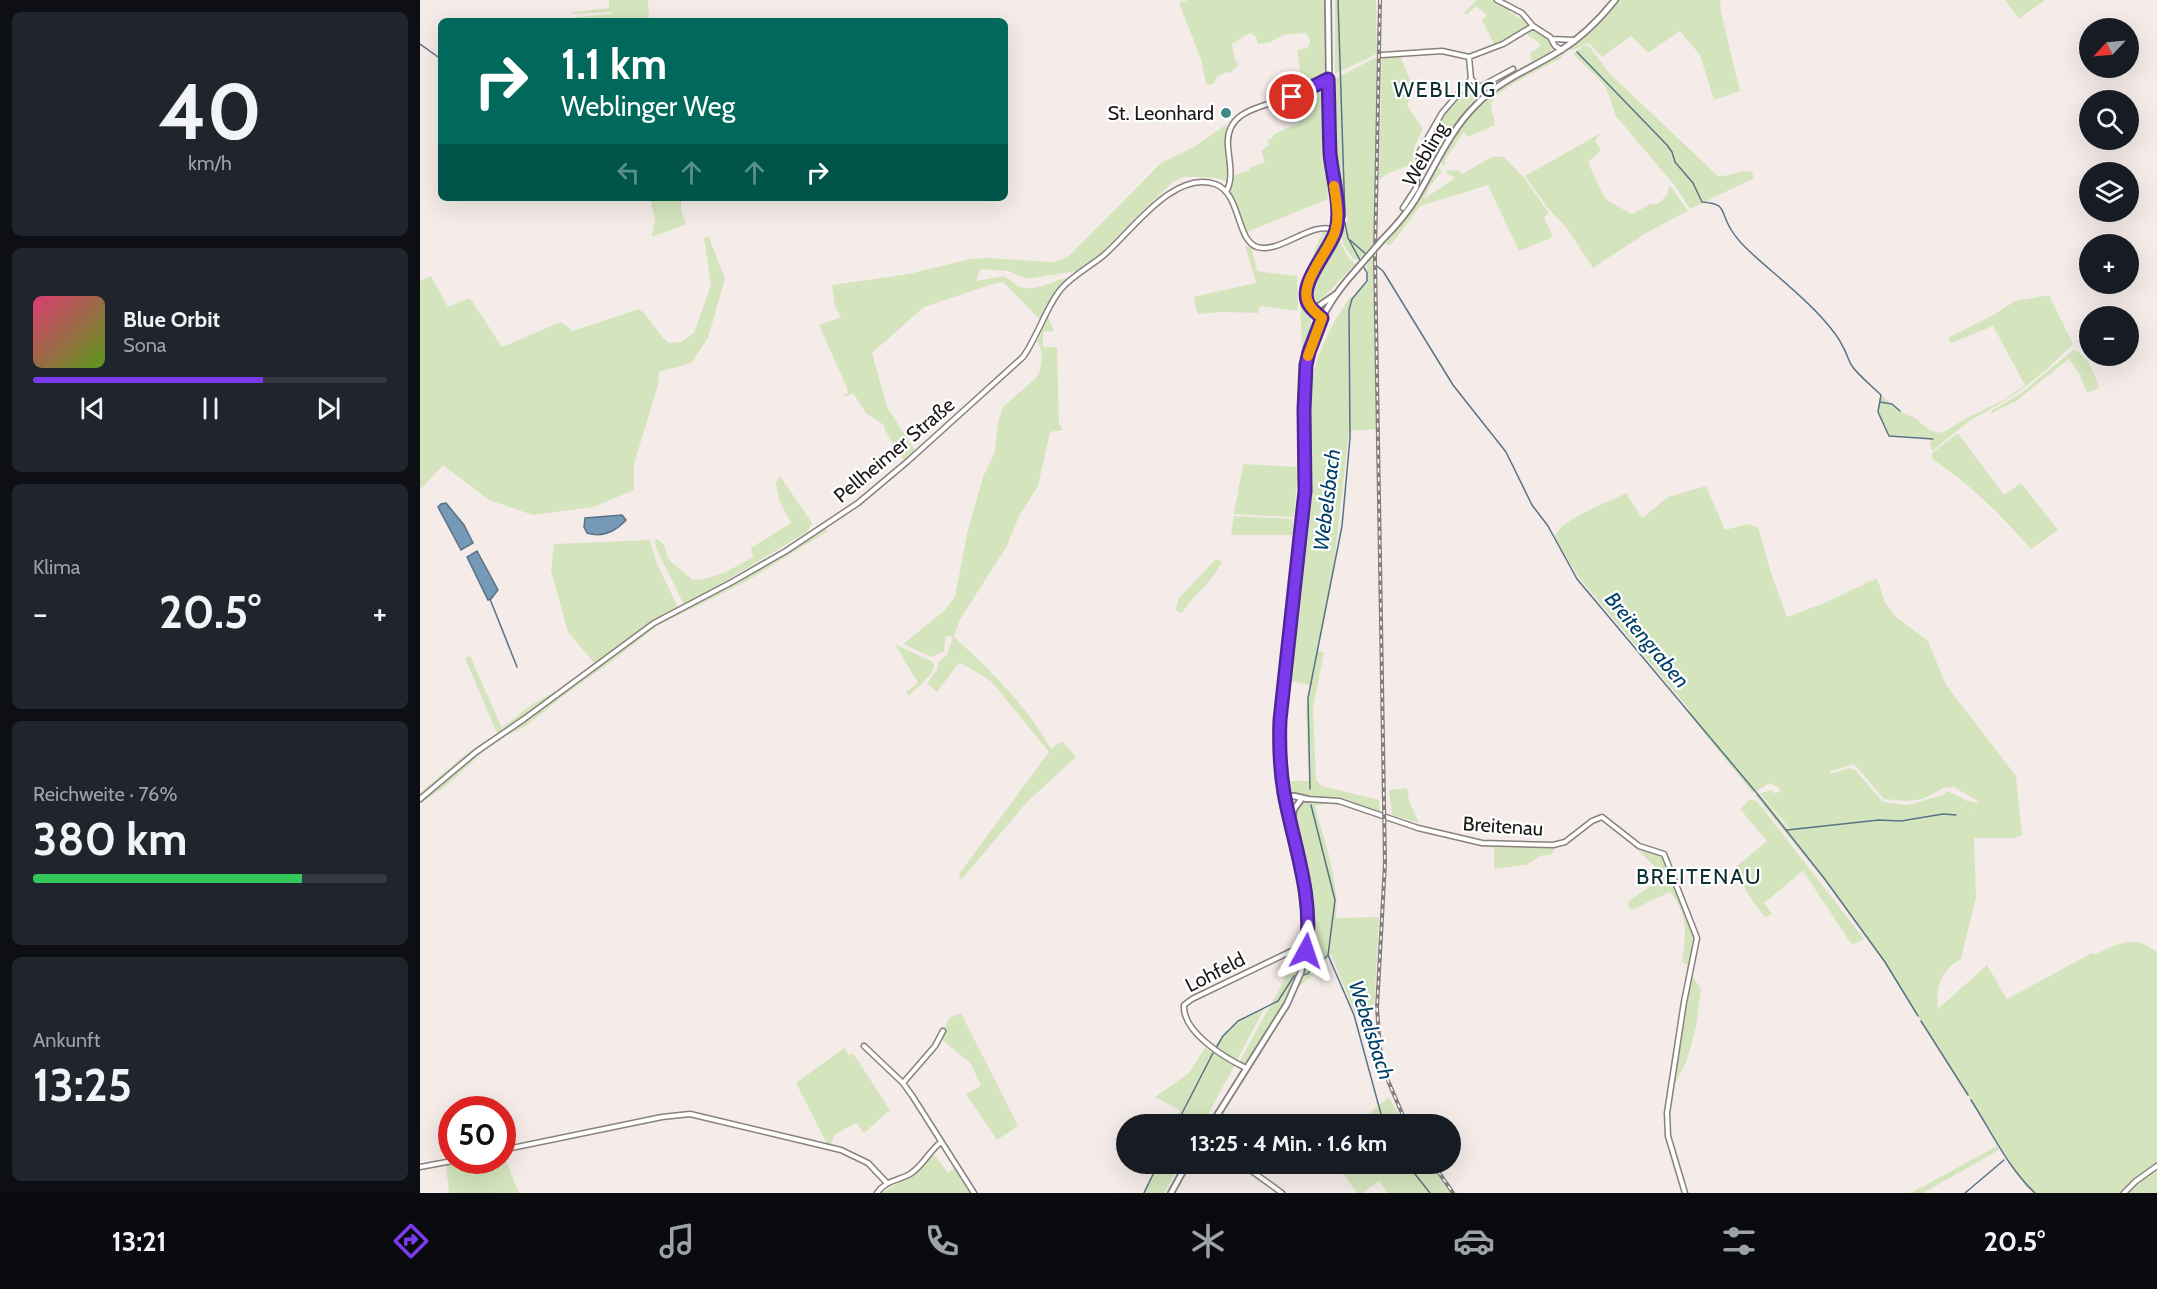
<!DOCTYPE html>
<html lang="de">
<meta charset="utf-8">
<style>
body{margin:0;font-family:Cabin,sans-serif;background:#20242c;color:#f1f3f6;height:100vh;display:flex;flex-direction:column;font-size:22px;white-space:nowrap}
*{box-sizing:border-box;margin:0}
p{font-size:20px;color:#9ea1a6}
.icon{flex:none;width:33px;height:33px;fill:none;stroke:currentColor;stroke-width:2;stroke-linecap:round;stroke-linejoin:round}
.map{position:relative;flex:1;overflow:hidden}
.details{display:flex;flex-direction:column;gap:12px;padding:12px;background:#0d0f14;width:420px}
.details>*{flex:none}
.hud{position:absolute;left:18px;top:18px;width:570px;height:183px;border-radius:9px;box-shadow:0 6px 24px #0002;background:#00695c;color:#fff;overflow:hidden}
.needle{width:39px;rotate:244deg}
.fabs{position:absolute;left:1659px;top:18px;display:grid;gap:12px}
.fabs a{display:grid;place-items:center;width:60px;height:60px;border-radius:50%;background:#171b24;box-shadow:0 6px 24px #0002;font-size:30px}
.speed{position:absolute;left:18px;top:1096px;display:flex;gap:12px;font-size:30px;font-weight:700;text-align:center}
.speed>*{display:grid;place-content:center;width:78px;height:78px;border-radius:50%;background:#171b24;box-shadow:0 6px 24px #0002;line-height:1}
.speed .limit{border:9px solid #d22;background:#fff;color:#111}
.pin{position:absolute;display:grid;place-items:center;width:51px;height:51px;color:#fff;margin:-26px;border:3px solid #fff;border-radius:50%;box-shadow:0 2px 6px #0007}
.me{position:absolute;width:66px;margin:-33px;rotate:5deg;stroke-linejoin:round;filter:drop-shadow(0 0 4px #0008)}
.turn{display:flex;align-items:center;gap:21px;height:126px;padding:0 24px;font-size:27px}
.turn .icon{width:78px;height:78px;stroke-width:2.5}
.turn b{display:block;font-size:42px;line-height:51px}
.lanes{display:flex;align-items:center;height:57px;padding:0 24px;background:#0003;justify-content:center;gap:30px;direction:ltr}
.lanes .off{opacity:.35}
.big{font-size:45px;font-weight:700;line-height:1.1}
.details .tile{flex:1;display:flex;flex-direction:column;justify-content:center;gap:9px;min-width:0;padding:0 21px;border-radius:9px;background:#20242c}
.details .dial{align-items:center;gap:0}
.dial b{font-size:78px;line-height:1}
.song{display:flex;align-items:center;gap:18px}
.cover{width:72px;height:72px;border-radius:9px;background:linear-gradient(135deg,hsl(340 70% 55%),hsl(90 70% 35%))}
.played{height:6px;border-radius:3px;background:linear-gradient(90deg,#7c3aed 65%,#363941 65%)}
.keys{display:flex;justify-content:space-around;direction:ltr}
.heat{display:flex;justify-content:space-between;align-items:center;font-size:33px;direction:ltr}
.charge{height:9px;border-radius:4px;background:linear-gradient(90deg,#34c759 76%,#363941 0)}
.trip{position:absolute;left:696px;top:1114px;width:345px;height:60px;border-radius:30px;background:#171b24;box-shadow:0 6px 24px #0002;font-weight:700;line-height:60px;text-align:center}
.tab-bar{display:flex;height:96px;justify-content:space-around;align-items:center;background:#090b0e;color:#9ea1a6}
.tab-bar .icon{width:42px;height:42px}
.tab-bar .selected{color:#7c3aed}
.tab-bar b{font-size:27px;color:#f1f3f6}
main{display:flex;flex:1;min-height:0}
.map>svg:first-child{display:block}
.green{fill:#d4e5be;fill-rule:evenodd}
.water{fill:#7599b7;stroke:#5a7387;stroke-width:1.5}
.lines{fill:none;stroke-linecap:round;stroke-linejoin:round}
.stream{stroke:#5a7387;stroke-width:1.5}
.minor-casing{stroke:#89817e;stroke-width:7}
.tertiary-casing{stroke:#89817e;stroke-width:8}
.secondary-casing{stroke:#89817e;stroke-width:8}
.minor{stroke:#fff;stroke-width:4}
.tertiary{stroke:#fff;stroke-width:4.5}
.secondary{stroke:#fff;stroke-width:4.5}
.rail-casing{stroke:#837d7b;stroke-width:4}
.rail{stroke:#fff;stroke-width:1.5;stroke-dasharray:4.5;stroke-linecap:butt}
.secondary-bridge-casing{stroke:#89817e;stroke-width:8;stroke-linecap:butt}
.secondary-bridge{stroke:#fff;stroke-width:4.5}
.route-casing{stroke:#51269a;stroke-width:15}
.route{stroke:#7c3aed;stroke-width:10}
.slow{stroke:#f59e0b;stroke-width:10}
.poi-dot{fill:#40898a;stroke:#fff;stroke-width:2}
.labels{text-anchor:middle;stroke-width:4.5;stroke-linejoin:round;paint-order:stroke}
.poi-label{font-size:20px;fill:#1c1918;stroke:#fff;text-anchor:end}
.street-label{font-size:20px;fill:#1c1918;stroke:#fff}
.water-label{font-size:21px;font-style:italic;fill:#004068;stroke:#fff}
.quarter-label{font-size:22px;letter-spacing:1.5px;fill:#0e3132;stroke:#fff}
</style>
<main>
<section class="details">
<div class="tile dial"><b>40</b><p>km/h</p></div>
<div class="tile">
<div class="song"><i class="cover"></i><div><b>Blue Orbit</b><p>Sona</p></div></div>
<div class="played"></div>
<div class="keys"><svg class="icon" aria-label="previous" viewBox="0 0 24 24"><path d="M18 5L8 12l10 7zM5 5v14"/></svg><svg class="icon" aria-label="pause" viewBox="0 0 24 24"><path d="M8 5v14M16 5v14"/></svg><svg class="icon" aria-label="next" viewBox="0 0 24 24"><path d="M6 5l10 7-10 7zM19 5v14"/></svg></div>
</div>
<div class="tile"><p>Klima</p>
<div class="heat"><a>−</a><b class="big">20.5°</b><a>+</a></div>
</div>
<div class="tile"><p>Reichweite · 76%</p><b class="big">380 km</b><div class="charge"></div></div>
<div class="tile"><p>Ankunft</p><b class="big">13:25</b></div>
</section>
<div class="map">
<svg width="1737" height="1193" viewBox="0 0 1737 1193">
<rect width="100%" height="100%" fill="#f5ece9"/>
<!-- green -->
<path class="green" d="M189,0H228L229,21H158L156,17L192,14V12L150,14L155,12L189,8Z
M768,0H905V79L885,88L882,87L877,50L887,48C892,43 890,39 886,33L863,35L851,42L838,44L836,37L830,33L812,44L815,60L819,64L811,73L806,72L797,77L793,85L786,84L782,62L759,3Z
M915,0H956L957,54L915,74Z
M1056,0H1076L1091,11H1088L1107,22L1108,26L1075,46L1062,20L1067,15L1056,6L1048,14H1043Z
M1198,0H1300L1301,12L1320,91L1294,100L1280,55L1260,31L1228,53L1211,36L1182,57L1169,43L1150,51L1151,48C1170,34 1184,18 1198,0Z
M1585,0H1625L1599,19Z
M1113,30L1122,34L1132,45C1131,55 1120,58 1112,62L1110,53L1121,46L1117,41L1108,36V31Z
M1163,46H1169L1190,74L1298,176C1310,177 1321,169 1332,172L1334,178L1270,209L1255,186L1196,116L1186,88L1178,78L1153,54Z
M1141,54L1143,55L1141,58C1128,66 1077,89 1072,101C1069,107 1075,118 1075,125L1048,137L1044,132L1024,161L1026,162L1023,166L1020,160C1028,147 1035,132 1044,120C1065,93 1109,67 1141,54Z
M962,56H980L994,89L987,105L1003,129L995,145L992,164L967,174L959,180Z
M957,57L954,243L939,259L935,260C926,252 918,236 920,224L928,220L927,216L920,218L912,148L910,81Z
M1049,83L1061,90L1025,137L1013,129Z
M902,84L908,199L827,232L811,193L812,176L830,170L829,168L845,162L841,151L849,145L847,141L852,138L854,134L879,123L878,118L869,115L863,101Z
M807,124L806,145L808,182L797,178L782,177H763L753,182L714,219L682,252L657,271L607,279L588,271L560,269L556,281L584,276C589,279 595,285 601,287C617,292 634,280 649,277L638,290L621,321L583,282L576,283L504,307L452,353L467,407L496,452L486,460L482,458L465,430L464,425L446,413L433,393L425,397L424,395L428,393L427,388L399,325L421,317L415,306L412,285L489,274L550,259L567,258L631,262L639,261L650,255L741,163L774,147Z
M1181,133L1175,141L1181,150L1168,162L1182,193L1188,201L1212,214L1230,204H1238L1246,196L1250,185L1268,211L1226,233L1173,268L1146,227L1127,207L1105,176Z
M1072,157H1084L1104,178L1129,213L1124,217L1133,237L1099,251L1068,185L1000,206L978,236L969,246L965,243L995,205L1018,168L1022,171L1010,186L1004,199L1035,178L1027,173V170L1040,171L1042,174Z
M230,198H261V210L266,224L232,237L235,218Z
M903,231H908L911,235C905,255 887,270 884,291C882,301 888,305 890,314C894,325 886,340 882,350L880,298L881,283Z
M917,236L927,255L935,264L901,300L895,304C878,295 908,247 917,236Z
M289,237L305,279L288,338L271,363L239,372L238,385L214,464V490L173,507L113,515L69,500L23,465L0,490V281L11,276L28,307L50,298L82,347L141,322L153,331L219,309C232,319 237,334 249,343L261,342L274,333L291,285L284,238Z
M825,245L832,249L837,271L877,276L878,311L841,306L839,307V313L802,312L778,314L773,297L836,283Z
M953,256L956,429L929,431L914,565L897,651L904,652L893,708L896,780L902,786L959,800L960,812L932,803L870,793C855,775 864,680 871,657C873,648 872,638 873,629C876,606 878,583 880,560L883,558L889,514L887,510C889,499 891,488 891,477C892,456 888,434 888,413C889,369 906,332 930,297L933,299L948,282L946,267ZM871,681L890,685L886,710L889,781H870C866,747 863,714 871,681Z
M1629,295L1653,344L1625,371L1594,395L1548,422L1512,451L1510,444L1513,439L1469,436L1458,412L1461,395L1480,411L1495,418L1509,430L1522,433L1547,418L1587,398L1605,385L1573,326L1531,343L1528,338L1575,314L1595,301Z
M628,317L634,331L623,332V347H637L639,425H641L642,430L630,432L618,486L599,516L587,546L539,621L534,637C570,670 607,706 631,749L642,741L656,757L607,802L541,880L539,874L629,752L571,681L541,663L538,664L517,692L507,683L517,670L518,662L527,655L533,637L526,636L524,651L511,657L483,644L524,611L535,597L547,534L563,477L574,454L579,419L583,407L616,378L620,370L622,356L620,347L617,342Z
M1653,350C1668,354 1675,375 1679,388L1667,393L1659,373L1649,359L1596,401L1572,413L1571,411L1600,394Z
M1538,433L1584,495L1601,483L1638,530L1611,549C1581,515 1550,484 1512,459V453Z
M823,464L878,467L874,517L814,514Z
M360,476L392,523L387,532L269,603H263L236,548L235,539L239,540L244,545L248,559L273,580C294,580 314,568 333,557L331,548L371,523L359,500L356,483Z
M1286,486L1305,530L1327,524L1338,527L1351,573L1367,617L1407,602L1457,578L1465,603L1477,618L1508,641L1526,685L1596,776L1602,835L1594,838H1554L1556,897L1541,959C1520,971 1516,987 1518,1009L1567,965L1587,999L1672,953L1676,954C1701,943 1712,934 1737,952V1193H1614L1606,1187L1461,958L1407,884L1335,795L1339,793L1368,829H1370L1340,793L1354,790L1352,793L1361,792L1358,790L1361,789L1350,783L1333,793L1267,712L1269,709L1159,578L1136,541L1135,536C1144,517 1187,503 1206,493L1222,518L1248,497ZM1434,764L1464,799L1486,801L1503,799L1524,788L1534,787L1559,802L1551,818L1558,803L1547,801L1528,791L1523,795L1488,805L1463,802L1435,770L1429,768L1410,774L1411,771Z
M814,516L873,519V535H811Z
M405,529L408,531L327,581L237,626L191,662L142,697L106,726L86,736L64,751L26,786L0,804V801L63,749L113,715L235,626L315,583Z
M230,540L237,564L258,607L238,618L175,664L148,632L131,571L134,544Z
M796,559L802,562C792,582 774,594 762,613L755,610L760,597Z
M475,644L513,662L514,666L511,674L489,696L486,692L498,683Z
M50,656L82,728L108,707L135,691L138,692L51,753L0,796V793L42,757L77,733L45,658Z
M987,788L989,801L999,823L972,815L969,790Z
M1330,799L1337,801L1444,939L1432,945L1383,871L1344,903L1352,914L1345,917C1332,901 1322,886 1316,867L1347,841L1320,809Z
M900,801L909,803L895,806C904,841 920,881 916,918L959,917L954,1010L935,1014L911,954L892,976L877,988C893,941 893,904 881,856C878,841 869,820 878,806L887,802Z
M1210,842L1221,848L1243,855L1264,905L1275,939L1262,1007L1267,965L1262,962C1266,934 1269,915 1250,892L1212,910L1209,907L1208,902L1244,876Z
M1058,844L1136,846L1131,855L1120,856L1107,865L1074,869V848L1056,845Z
M883,952C870,999 851,1025 824,1065L819,1063L878,954Z
M1271,974L1281,989L1276,1027L1267,1060L1255,1084L1254,1083Z
M844,1009L816,1062L793,1048C808,1029 821,1017 844,1009Z
M541,1013L598,1126L577,1140L546,1094L561,1086L551,1064L520,1038L529,1018Z
M424,1048L429,1055L433,1053L470,1110L444,1133L436,1123L414,1135L411,1145L407,1144L376,1083Z
M785,1048L815,1065L782,1125H754L760,1110L735,1097L769,1073Z
M969,1097L984,1125H935Z
M1577,1146L1579,1150L1503,1193H1491Z
M83,1153L99,1193H29L26,1165L43,1161H82Z
M513,1153L528,1173L537,1166L553,1193H461L494,1174Z
M737,1164H760L744,1193H723Z
M916,1164H1010L1030,1193H968L959,1181L943,1193H937Z"/>
<!-- water -->
<path class="water" d="M26,503L44,525L53,543L41,550L18,507L21,504Z
M202,515L206,520C195,532 183,538 167,533L164,527L165,518Z
M57,551L78,590L71,599L68,600L47,557Z"/>
<g class="lines">
<!-- stream -->
<path class="stream" d="M918,0L925,217
M0,44L21,59
M1157,52L1247,145L1252,152L1255,162L1273,183L1282,202C1306,204 1300,209 1309,226C1313,234 1320,242 1326,248C1351,272 1380,293 1403,319C1410,327 1418,336 1422,345C1426,351 1428,360 1432,366C1438,375 1452,386 1461,395L1458,412L1469,436L1513,439
M925,223L928,238L941,262
M930,240L947,255
M957,266L963,271L1033,385L1086,452L1112,505L1128,526L1157,579L1335,791L1404,878L1465,962L1498,1016
M1460,402L1472,404L1480,411
M70,599L97,667
M890,789L888,698L922,526L930,438L929,310L932,299L947,281V273L943,266
M891,805L915,900L908,955L934,1015L964,1125
M1367,830L1459,820L1481,821L1523,814L1536,815
M883,975L887,974L907,956
M1501,1021L1548,1095
M796,1048L803,1036L818,1021L858,1001L874,976L878,975
M1551,1100C1571,1131 1588,1168 1615,1193
M756,1125L793,1053
M987,1164L1010,1193
M724,1193L738,1164
M1545,1193L1584,1160"/>
<!-- minor casing -->
<g class="minor-casing">
<path id="minor" d="M1077,0L1102,13L1113,26L1130,37L1135,46L1142,50
M1132,39L1154,40
M962,55L1022,51L1049,57L1083,44L1113,26
M1049,57L1051,79L1060,87L1093,69
M806,192C814,179 809,161 808,146C805,109 844,107 870,97C883,93 896,85 908,79
M983,208L996,188L1000,151L1022,113L1051,79
M0,799L56,752L104,719L234,623L312,582L366,551L438,503L488,461L603,357C618,336 626,307 641,289C653,275 671,266 684,255C711,232 753,170 795,184C821,193 816,240 837,247C861,254 891,220 915,230
M887,799L919,801L998,828L1062,843L1133,845L1145,842L1172,821L1182,817L1219,846L1244,854L1277,938L1264,1002L1247,1113L1248,1136L1265,1193
M444,1046L483,1083L493,1097L554,1193
M826,1068C805,1058 762,1032 764,1005L772,999L880,947L884,930V903L888,902
M483,1083L515,1046L523,1031
M82,1150L242,1117L270,1114L421,1150L448,1163L466,1182
M822,1164L862,1193
M0,1167L32,1161
M457,1193C465,1181 477,1181 490,1174C503,1166 509,1151 521,1142
M1704,1193L1716,1181L1737,1166"/>
</g>
<!-- tertiary casing -->
<g class="tertiary-casing">
<path id="tertiary" d="M893,310L916,294
M902,318L889,305L886,292L892,276L912,241L917,222L910,152L908,0"/>
</g>
<!-- secondary casing -->
<g class="secondary-casing">
<path id="secondary" d="M963,239C975,227 986,214 995,200C1015,167 1029,131 1057,104C1081,79 1113,68 1141,50C1162,37 1179,20 1195,0
M865,797L874,796L887,799
M872,820L874,809L880,801
M791,1125L867,1004L881,972L886,951L888,902L864,794L860,752V720C866,644 879,569 885,493C888,447 877,398 889,352C897,321 914,294 936,270
M751,1193L767,1164"/>
</g>
<!-- minor -->
<use href="#minor" class="minor"/>
<!-- tertiary -->
<use href="#tertiary" class="tertiary"/>
<!-- secondary -->
<use href="#secondary" class="secondary"/>
<!-- rail casing -->
<g class="rail-casing">
<path id="rail" d="M960,0L955,257L965,863L957,1008L960,1047L966,1076L987,1125
M1013,1164L1033,1193"/>
</g>
<!-- rail -->
<use href="#rail" class="rail"/>
<!-- secondary-bridge casing -->
<g class="secondary-bridge-casing">
<path id="secondary-bridge" d="M936,270L963,239"/>
</g>
<!-- secondary-bridge -->
<use href="#secondary-bridge" class="secondary-bridge"/>
</g>
<g class="lines">
<!-- route casing -->
<g class="route-casing">
<path id="route" d="M872,97L908,79C909,104 909,128 910,153C912,176 922,208 916,230C911,250 876,285 889,305C892,310 898,314 902,318L889,352L886,365L884,409L885,491L860,720C859,745 860,769 864,793C874,847 894,896 886,951"/>
</g>
<!-- route -->
<use href="#route" class="route"/>
<!-- slow -->
<path class="slow" d="M888,356L902,318C897,314 892,310 889,304C877,285 909,251 915,232C920,217 916,201 914,186"/>
</g>
<!-- markers -->
<circle class="poi-dot" cx="806" cy="113" r="6"/>
<g class="labels">
<!-- poi labels -->
<g class="poi-label">
<text x="794" y="120">St. Leonhard</text>
</g>
<!-- street labels -->
<g class="street-label">
<text transform="translate(1005 154) rotate(-60)" y="7">Webling</text>
<text transform="translate(474 450) rotate(-40)" y="7">Pellheimer Straße</text>
<text transform="translate(1083 826) rotate(4)" y="7">Breitenau</text>
<text transform="translate(795 972) rotate(-27)" y="7">Lohfeld</text>
</g>
<!-- water labels -->
<g class="water-label">
<text transform="translate(907 500) rotate(-83)" y="7">Webelsbach</text>
<text transform="translate(1227 640) rotate(50)" y="7">Breitengraben</text>
<text transform="translate(951 1030) rotate(72)" y="7">Webelsbach</text>
</g>
<!-- quarter labels -->
<g class="quarter-label">
<text x="1025" y="97">WEBLING</text>
<text x="1279" y="884">BREITENAU</text>
</g>
</g>
</svg>
<div class="fabs">
<a><svg class="needle" viewBox="-14 -14 28 28"><path d="M0-13l5 13h-10z" fill="#e53935"/><path d="M0 13l5-13h-10z" fill="#9ea1a6"/></svg></a>
<a><svg class="icon" aria-label="search" viewBox="0 0 24 24"><circle cx="10" cy="10" r="6"/><path d="M15 15l6 6"/></svg></a>
<a><svg class="icon" aria-label="layers" viewBox="0 0 24 24"><path d="M12 4l9 5-9 5-9-5zM3 14l9 5 9-5"/></svg></a>
<a>+</a>
<a>−</a>
</div>
<div class="speed"><div class="limit">50</div></div>
<div class="pin" style="left:872px;top:97px;background:#d93025"><svg class="icon" aria-label="arrive" viewBox="0 0 24 24"><path d="M6 21V4h12l-3 4 3 4H6"/></svg></div>
<svg class="me" style="left:886px;top:951px" viewBox="-20 -20 40 40"><path d="M0-17L14 15 0 8-14 15z" fill="#7c3aed" stroke="#fff" stroke-width="4"/></svg>
<div class="trip">13:25 · 4 Min. · 1.6 km</div>
<div class="hud">
<div class="turn"><svg class="icon" aria-label="right" viewBox="0 0 24 24"><path d="M7 20v-9h11M14 6l5 5-5 5"/></svg><div><b>1.1 km</b>Weblinger Weg</div></div>
<div class="lanes"><svg class="icon off" aria-label="left" viewBox="0 0 24 24"><path d="M17 20v-9H6M10 6l-5 5 5 5"/></svg><svg class="icon off" aria-label="ahead" viewBox="0 0 24 24"><path d="M12 20V5M6 11l6-6 6 6"/></svg><svg class="icon off" aria-label="ahead" viewBox="0 0 24 24"><path d="M12 20V5M6 11l6-6 6 6"/></svg><svg class="icon" aria-label="right" viewBox="0 0 24 24"><path d="M7 20v-9h11M14 6l5 5-5 5"/></svg></div>
</div>
</div>
</main>
<nav class="tab-bar">
<b>13:21</b>
<svg class="icon selected" aria-label="directions" viewBox="0 0 24 24"><path d="M12 3l9 9-9 9-9-9zM9 14v-3h6M13 9l2 2-2 2"/></svg>
<svg class="icon" aria-label="music" viewBox="0 0 24 24"><path d="M9 18V5l10-2v13"/><circle cx="6" cy="18" r="3"/><circle cx="16" cy="16" r="3"/></svg>
<svg class="icon" aria-label="phone" viewBox="0 0 24 24"><path d="M5 4h4l2 5-3 2q2 4 5 5l2-3 5 2v4C11 20 4 13 5 4z"/></svg>
<svg class="icon" aria-label="climate" viewBox="0 0 24 24"><path d="M12 3v18M4 7l16 10M4 17L20 7"/></svg>
<svg class="icon" aria-label="car" viewBox="0 0 24 24"><path d="M5 17H2v-5l4-1 3-4h7l3 4 3 1v5h-3M9 17h6M6 11h13"/><circle cx="7" cy="17" r="2"/><circle cx="17" cy="17" r="2"/></svg>
<svg class="icon" aria-label="filters" viewBox="0 0 24 24"><path d="M4 7h16M4 17h16"/><circle cx="9" cy="7" r="2"/><circle cx="15" cy="17" r="2"/></svg>
<b>20.5°</b>
</nav>
